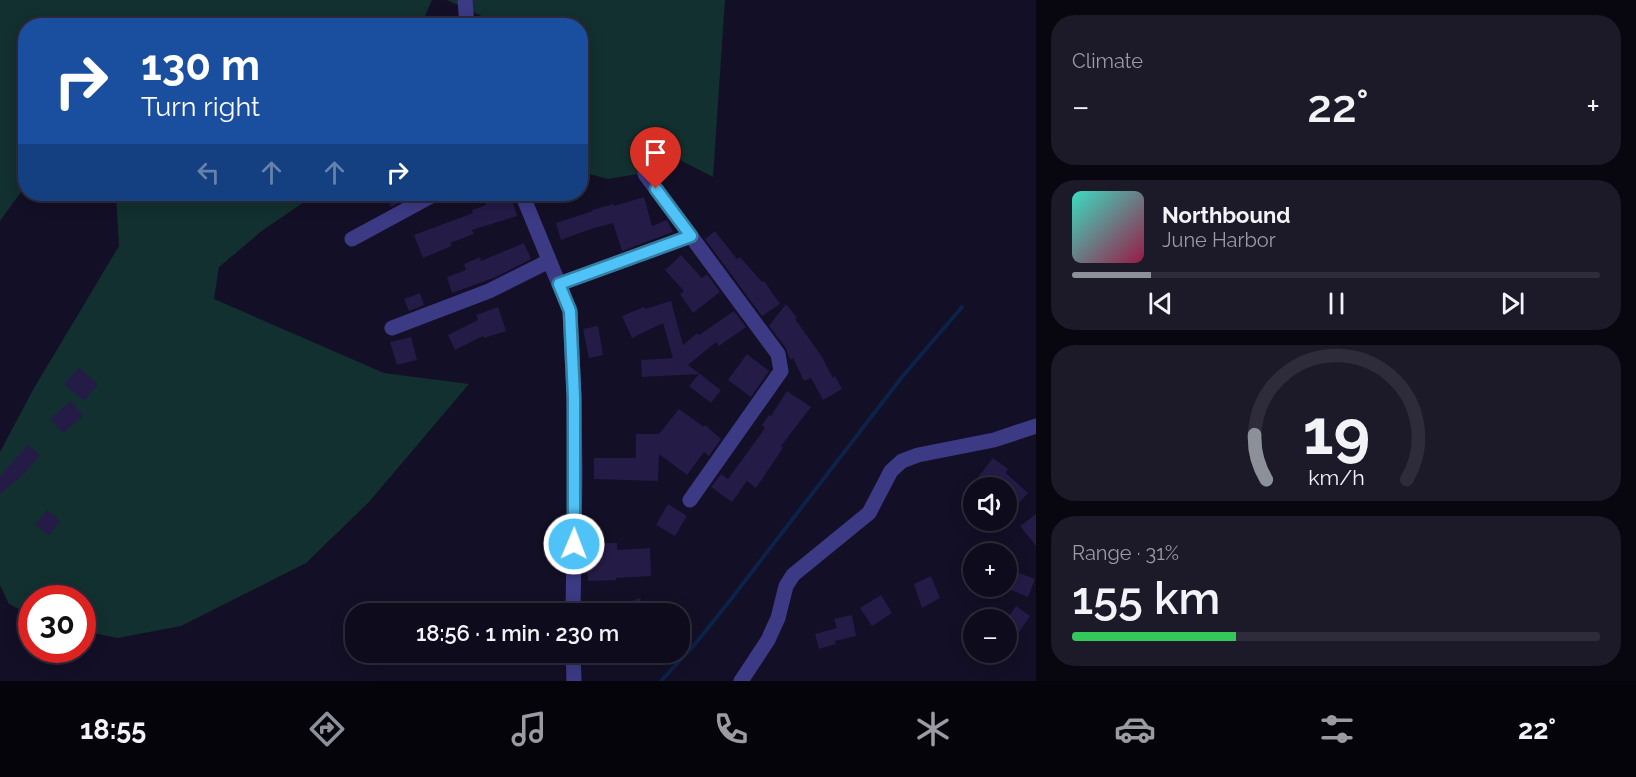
<!DOCTYPE html>
<meta charset="utf-8">
<style>
body{margin:0;font-family:Raleway,sans-serif;background:#1c1929;color:#f1f3f6;height:100vh;display:flex;flex-direction:column;font-size:22px;white-space:nowrap}
*{box-sizing:border-box;margin:0}
p{font-size:20px;color:#9b9ba3}
.icon{flex:none;width:33px;height:33px;fill:none;stroke:currentColor;stroke-width:2;stroke-linecap:round;stroke-linejoin:round}
.map{position:relative;flex:1;overflow:hidden}
.sheet{display:flex;flex-direction:column;gap:15px;padding:15px;background:#08060f;width:600px}
.sheet>*{flex:none}
.banner{position:absolute;left:18px;top:18px;width:570px;height:183px;border-radius:24px;box-shadow:0 3px 15px #0003,0 0 0 2px #2e2b3b;background:#1a4fa0;color:#fff;overflow:hidden}
.fabs{position:absolute;left:963px;top:477px;display:grid;gap:12px}
.fabs a{display:grid;place-items:center;width:54px;height:54px;border-radius:50%;background:#0e0b1c;box-shadow:0 3px 15px #0003,0 0 0 2px #2e2b3b;font-size:30px}
.speed{position:absolute;left:18px;top:585px;display:flex;gap:12px;font-size:30px;font-weight:700;text-align:center}
.speed>*{display:grid;place-content:center;width:78px;height:78px;border-radius:50%;background:#0e0b1c;box-shadow:0 3px 15px #0003,0 0 0 2px #2e2b3b;line-height:1}
.speed .limit{border:9px solid #d22;background:#fff;color:#111}
.pin{position:absolute;display:grid;place-items:center;width:51px;height:51px;color:#fff;margin:-62px -26px;border-radius:50% 50% 50% 0;rotate:-45deg;box-shadow:0 0 6px #0007}
.pin .icon{rotate:45deg}
.me{position:absolute;width:66px;margin:-33px;rotate:1deg;stroke-linejoin:round;filter:drop-shadow(0 0 4px #0008)}
.turn{display:flex;align-items:center;gap:21px;height:126px;padding:0 24px;font-size:27px}
.turn .icon{width:78px;height:78px;stroke-width:2.5}
.turn b{display:block;font-size:42px;line-height:51px}
.lanes{display:flex;align-items:center;height:57px;padding:0 24px;background:#0003;justify-content:center;gap:30px;direction:ltr}
.lanes .off{opacity:.35}
.big{font-size:45px;font-weight:600;line-height:1.1}
.sheet .widget{flex:1;display:flex;flex-direction:column;justify-content:center;gap:9px;min-width:0;padding:0 21px;border-radius:24px;background:#1c1929}
.sheet .dial{align-items:center;gap:0}
.dial svg{height:156px;overflow:visible;fill:none;stroke:#2e2b3b;stroke-width:7;stroke-linecap:round;text-anchor:middle}
.dial text{fill:#f1f3f6;stroke:none}
.song{display:flex;align-items:center;gap:18px}
.cover{width:72px;height:72px;border-radius:9px;background:linear-gradient(135deg,hsl(170 70% 55%),hsl(340 70% 35%))}
.played{height:6px;border-radius:3px;background:linear-gradient(90deg,#8c9099 15%,#2e2b3b 15%)}
.keys{display:flex;justify-content:space-around;direction:ltr}
.heat{display:flex;justify-content:space-between;align-items:center;font-size:33px;direction:ltr}
.charge{height:9px;border-radius:4px;background:linear-gradient(90deg,#34c759 31%,#2e2b3b 0)}
.trip{position:absolute;left:345px;top:603px;width:345px;height:60px;border-radius:24px;background:#0e0b1c;box-shadow:0 3px 15px #0003,0 0 0 2px #2e2b3b;font-weight:600;line-height:60px;text-align:center}
.tab-bar{display:flex;height:96px;justify-content:space-around;align-items:center;background:#06040b;color:#9b9ba3}
.tab-bar .icon{width:42px;height:42px}
.tab-bar .current{color:#8c9099}
.tab-bar b{font-size:27px;color:#f1f3f6}
main{display:flex;flex:1;min-height:0}
.map>svg:first-child{display:block}
.green{fill:#12302f}
.lines{fill:none;stroke-linecap:round;stroke-linejoin:round}
.stream{stroke:#0c2248;stroke-width:4}
.building{fill:#241b47}
.minor{stroke:#3d3a85;stroke-width:15}
.route-casing{stroke:#337fa1;stroke-width:15}
.route{stroke:#4fc3f7;stroke-width:10}
</style>
<main>
<div class="map">
<svg width="1036" height="681" viewBox="0 0 1036 681">
<rect width="100%" height="100%" fill="#130f26"/>
<!-- green -->
<path class="green" d="M0,0H432L421,25L26,26L25,189L21,192L0,221Z
M447,0H725L713,177L659,149L638,174L608,179L581,172L580,26L488,25L486,18Z
M116,194H316L263,230L219,267L214,299L384,373L469,384L369,502L306,563L181,626L118,638L83,631L82,598H32L31,615L9,604L0,585V452L34,388L119,246Z"/>
<g class="lines">
<!-- stream -->
<path class="stream" d="M661,681L696,643L728,603L902,377L962,307"/>
</g>
<!-- building -->
<path class="building" d="M384,194H415L391,207Z
M494,194H510L517,216L472,230L474,234L450,243L452,246L423,258L414,235L473,213L472,210L486,205L484,196Z
M644,197L652,226L667,220L673,232L622,251L613,223L591,229L561,240L556,223L593,211L592,210L613,204L614,206Z
M715,231L737,259L740,257L762,282L764,281L780,304L762,316L705,239Z
M524,243L531,259L496,277L452,293L447,277L466,270L464,264L480,257L481,261Z
M681,255L702,278L707,274L720,292L693,313L680,294L684,291L665,270Z
M420,293L424,305L409,311L404,299Z
M671,301L683,345L697,333L699,335L734,311L746,327L719,346L716,342L688,365L721,390L711,403L689,386L699,374L642,377L641,360L673,358L663,323L632,338L622,316L644,307L645,309Z
M786,304L797,318L795,319L822,357L833,378L835,376L842,389L823,400L811,378L804,381L793,358L791,360L788,355L786,348L769,326Z
M498,307L506,331L484,338L483,336L455,350L448,335L478,320L476,315Z
M598,326L603,355L589,358L583,329Z
M411,337L417,360L397,365L390,342Z
M747,354L769,371L751,397L728,380Z
M79,368L98,384L84,401L64,384Z
M787,391L811,407L781,446L783,448L756,488L747,481L732,502L711,487L721,474L728,479L765,428L762,425L769,415L771,416Z
M71,401L83,416L63,433L50,419Z
M679,409L704,427L705,425L721,439L709,456L704,452L687,475L659,454L658,481L594,479V458H636V434H659Z
M28,445L40,455L24,474L0,494V476Z
M993,458L1008,469L1006,473L1028,493L1017,505L1006,496V488H992L978,477Z
M668,504L687,516L675,536L656,525Z
M47,510L60,521L49,535L35,525Z
M1036,514V546L1020,526Z
M592,543H617V550L650,548L651,576L616,578V580L588,581L587,568L593,567Z
M1006,568L1035,579L1028,597L1006,588Z
M931,576L940,598L922,608L914,584Z
M881,595L892,613L872,626L860,608Z
M640,598L646,614H601V613Z
M1016,606L1030,616L1006,652V621Z
M852,615L856,636L835,641L836,644L819,649L815,634L837,628L834,619Z"/>
<g class="lines">
<!-- minor -->
<path class="minor" d="M465,0L467,26
M645,174L778,354L781,371L690,500
M522,194L570,311L574,397L575,474L573,614
M352,239L435,194
M559,284L691,236
M392,328L489,291L549,261
M573,652L574,681
M741,681L768,640L778,618L786,586L793,575L869,513L891,471L902,461L918,455L994,440L1036,426"/>
</g>
<g class="lines">
<!-- route casing -->
<g class="route-casing">
<path id="route" d="M574,544V397L570,311L559,284L691,236L656,189"/>
</g>
<!-- route -->
<use href="#route" class="route"/>
</g>
</svg>
<div class="fabs">
<a><svg class="icon" aria-label="sound" viewBox="0 0 24 24"><path d="M4 9h4l5-4v14l-5-4H4zM17 9q2 3 0 6"/></svg></a>
<a>+</a>
<a>−</a>
</div>
<div class="speed"><div class="limit">30</div></div>
<div class="pin" style="left:656px;top:189px;background:#d93025"><svg class="icon" aria-label="arrive" viewBox="0 0 24 24"><path d="M6 21V4h12l-3 4 3 4H6"/></svg></div>
<svg class="me" style="left:574px;top:544px" viewBox="-20 -20 40 40"><circle r="17" fill="#4fc3f7" stroke="#fff" stroke-width="3"/><path d="M0-11L8 9 0 5-8 9z" fill="#fff"/></svg>
<div class="trip">18:56 · 1 min · 230 m</div>
<div class="banner">
<div class="turn"><svg class="icon" aria-label="right" viewBox="0 0 24 24"><path d="M7 20v-9h11M14 6l5 5-5 5"/></svg><div><b>130 m</b>Turn right</div></div>
<div class="lanes"><svg class="icon off" aria-label="left" viewBox="0 0 24 24"><path d="M17 20v-9H6M10 6l-5 5 5 5"/></svg><svg class="icon off" aria-label="ahead" viewBox="0 0 24 24"><path d="M12 20V5M6 11l6-6 6 6"/></svg><svg class="icon off" aria-label="ahead" viewBox="0 0 24 24"><path d="M12 20V5M6 11l6-6 6 6"/></svg><svg class="icon" aria-label="right" viewBox="0 0 24 24"><path d="M7 20v-9h11M14 6l5 5-5 5"/></svg></div>
</div>
</div>
<section class="sheet">
<div class="widget"><p>Climate</p>
<div class="heat"><a>−</a><b class="big">22°</b><a>+</a></div>
</div>
<div class="widget">
<div class="song"><i class="cover"></i><div><b>Northbound</b><p>June Harbor</p></div></div>
<div class="played"></div>
<div class="keys"><svg class="icon" aria-label="previous" viewBox="0 0 24 24"><path d="M18 5L8 12l10 7zM5 5v14"/></svg><svg class="icon" aria-label="pause" viewBox="0 0 24 24"><path d="M8 5v14M16 5v14"/></svg><svg class="icon" aria-label="next" viewBox="0 0 24 24"><path d="M6 5l10 7-10 7zM19 5v14"/></svg></div>
</div>
<div class="widget dial"><svg viewBox="0 0 100 80">
<path d="M14 69A42 42 0 1 1 86 69"/>
<path d="M14 69A42 42 0 0 1 8 46" stroke="#8c9099"/>
<text x="50" y="56" font-size="32" font-weight="700">19</text>
<text x="50" y="72" font-size="11">km/h</text>
</svg></div>
<div class="widget"><p>Range · 31%</p><b class="big">155 km</b><div class="charge"></div></div>
</section>
</main>
<nav class="tab-bar">
<b>18:55</b>
<svg class="icon current" aria-label="directions" viewBox="0 0 24 24"><path d="M12 3l9 9-9 9-9-9zM9 14v-3h6M13 9l2 2-2 2"/></svg>
<svg class="icon" aria-label="music" viewBox="0 0 24 24"><path d="M9 18V5l10-2v13"/><circle cx="6" cy="18" r="3"/><circle cx="16" cy="16" r="3"/></svg>
<svg class="icon" aria-label="phone" viewBox="0 0 24 24"><path d="M5 4h4l2 5-3 2q2 4 5 5l2-3 5 2v4C11 20 4 13 5 4z"/></svg>
<svg class="icon" aria-label="climate" viewBox="0 0 24 24"><path d="M12 3v18M4 7l16 10M4 17L20 7"/></svg>
<svg class="icon" aria-label="car" viewBox="0 0 24 24"><path d="M5 17H2v-5l4-1 3-4h7l3 4 3 1v5h-3M9 17h6M6 11h13"/><circle cx="7" cy="17" r="2"/><circle cx="17" cy="17" r="2"/></svg>
<svg class="icon" aria-label="filters" viewBox="0 0 24 24"><path d="M4 7h16M4 17h16"/><circle cx="9" cy="7" r="2"/><circle cx="15" cy="17" r="2"/></svg>
<b>22°</b>
</nav>
